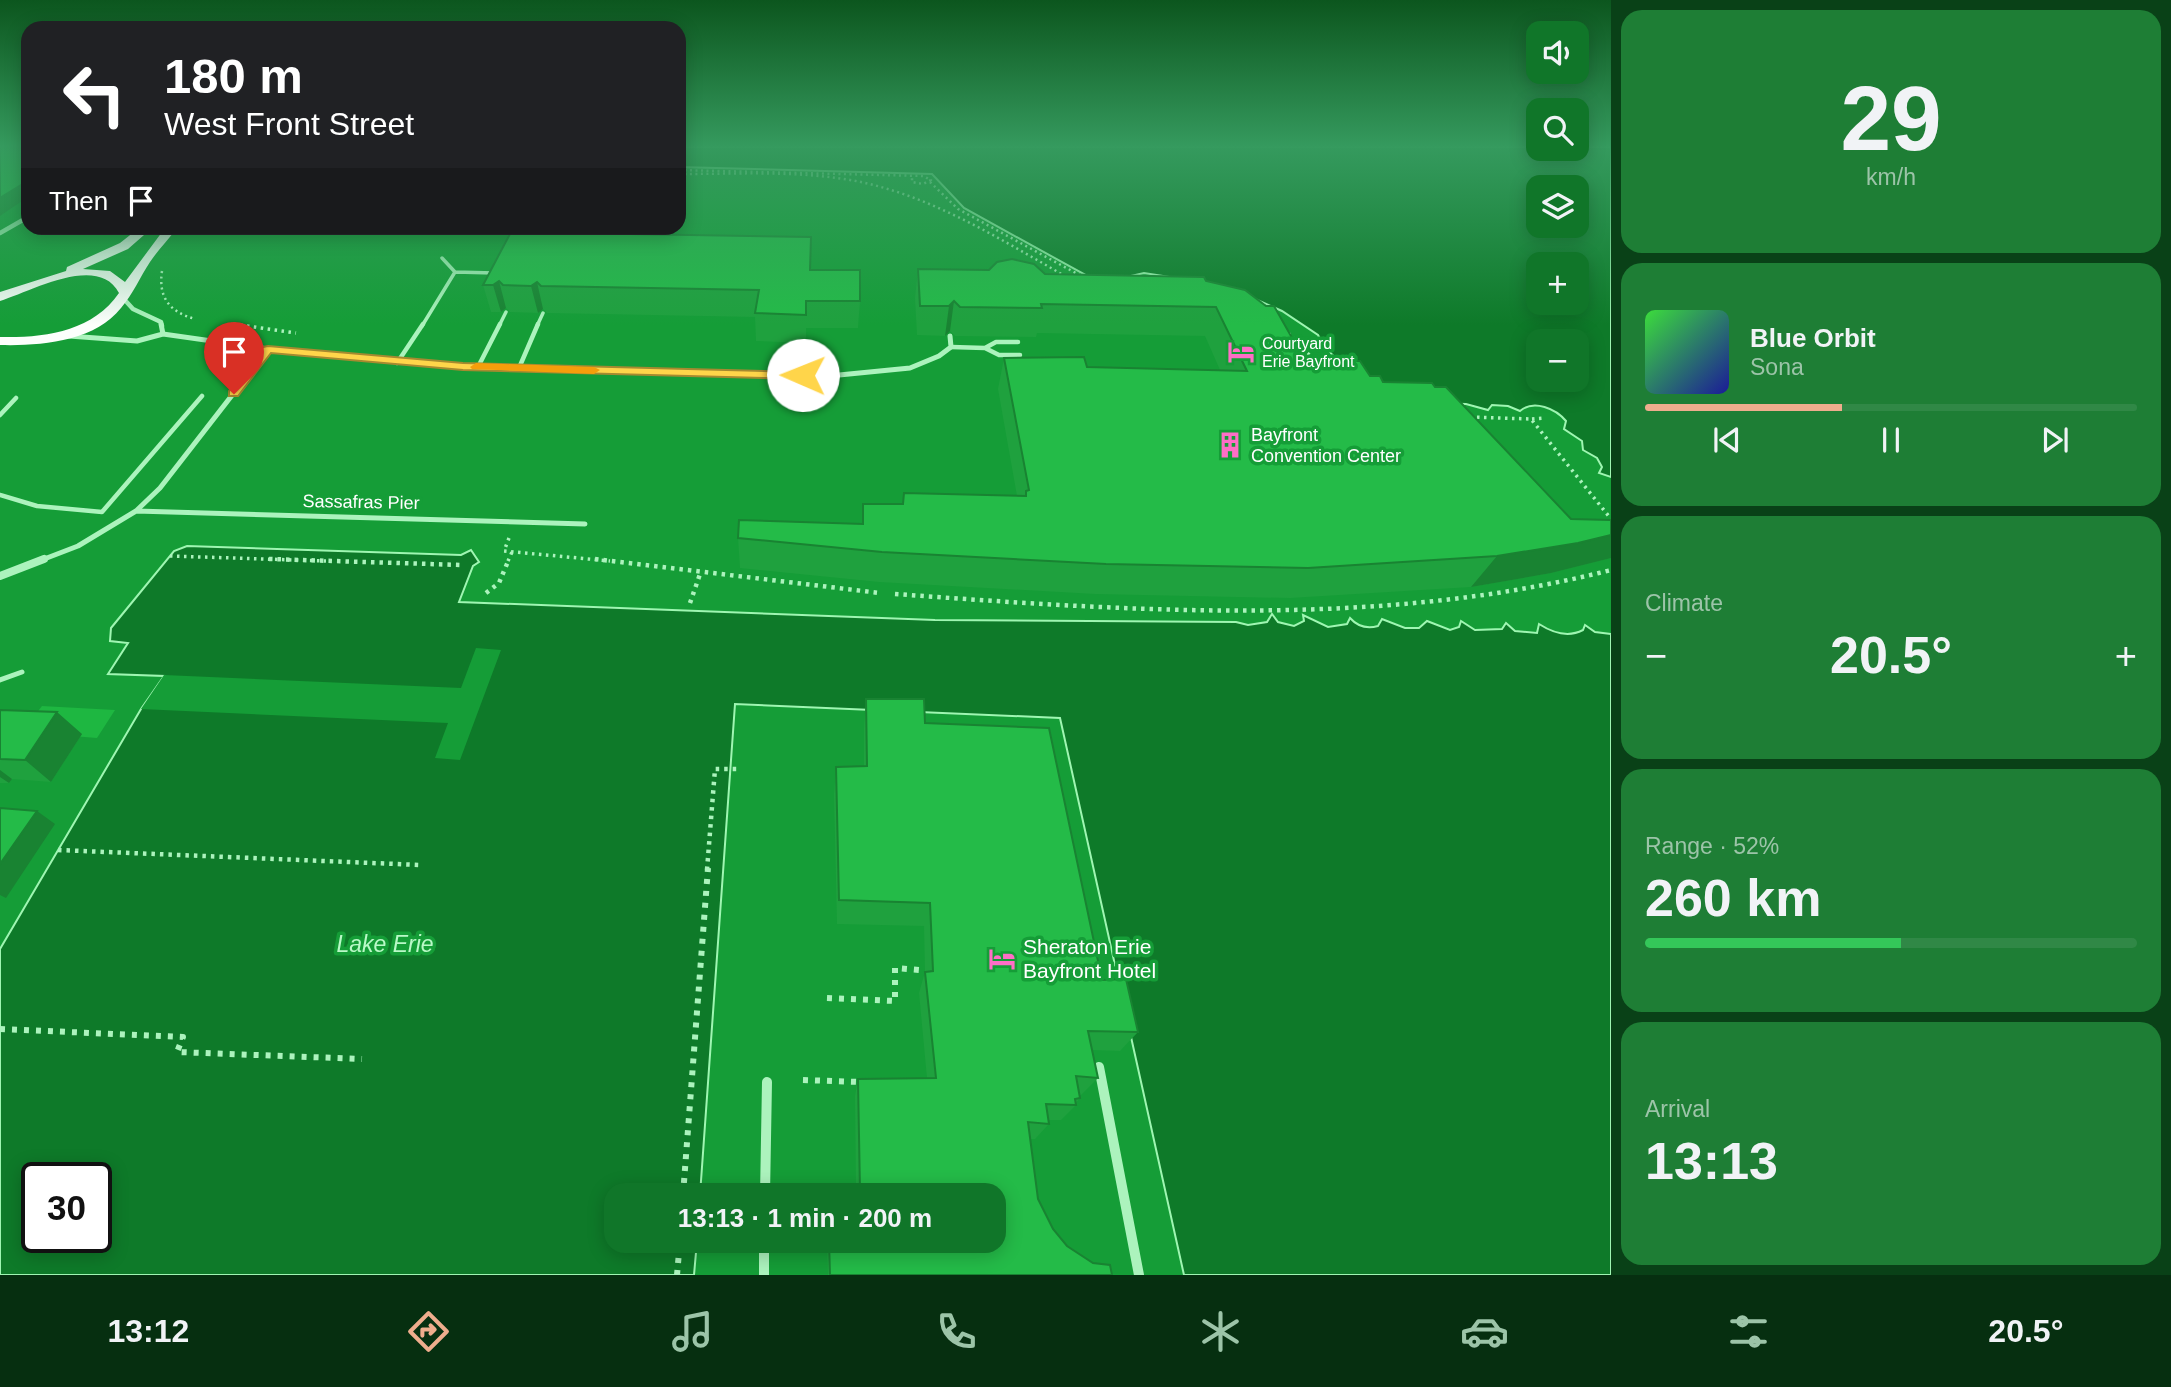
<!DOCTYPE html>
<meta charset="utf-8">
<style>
body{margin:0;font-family:Arial,sans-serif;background:#1e7e35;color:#f1f3f6;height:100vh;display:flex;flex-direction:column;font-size:26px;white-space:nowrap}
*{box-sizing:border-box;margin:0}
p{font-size:23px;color:#9cc4a8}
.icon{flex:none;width:38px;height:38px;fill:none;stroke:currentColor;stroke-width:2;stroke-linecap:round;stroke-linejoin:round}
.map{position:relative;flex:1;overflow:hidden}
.panel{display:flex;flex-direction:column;gap:10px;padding:10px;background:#094117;width:560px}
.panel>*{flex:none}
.banner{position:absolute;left:21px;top:21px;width:665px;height:214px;border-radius:21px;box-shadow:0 4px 18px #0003;background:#202124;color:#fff;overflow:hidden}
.fabs{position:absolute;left:1526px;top:21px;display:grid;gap:14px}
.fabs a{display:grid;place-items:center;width:63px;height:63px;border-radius:14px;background:#107629;box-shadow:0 4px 18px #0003;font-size:35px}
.speed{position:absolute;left:21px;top:1162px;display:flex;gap:14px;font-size:35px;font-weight:700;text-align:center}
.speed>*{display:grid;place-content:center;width:91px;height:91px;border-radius:50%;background:#107629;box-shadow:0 4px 18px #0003;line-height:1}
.speed .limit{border:4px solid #111;border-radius:10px;background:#fff;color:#111}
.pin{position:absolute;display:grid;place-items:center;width:60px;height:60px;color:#fff;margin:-72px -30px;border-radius:50% 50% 50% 0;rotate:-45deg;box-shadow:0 0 7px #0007}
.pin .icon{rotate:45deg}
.me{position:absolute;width:77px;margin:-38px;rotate:271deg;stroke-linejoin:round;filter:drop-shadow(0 0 5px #0008)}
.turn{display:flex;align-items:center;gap:24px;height:147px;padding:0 28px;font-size:32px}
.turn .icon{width:91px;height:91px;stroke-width:2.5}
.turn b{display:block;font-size:49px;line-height:60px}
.then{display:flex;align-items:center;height:66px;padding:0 28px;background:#0003;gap:14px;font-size:26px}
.big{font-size:52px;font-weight:600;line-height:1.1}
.panel .card{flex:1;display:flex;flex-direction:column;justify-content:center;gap:10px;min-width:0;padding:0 24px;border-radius:21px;background:#1e7e35}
.panel .dial{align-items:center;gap:0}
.dial b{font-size:91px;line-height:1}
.song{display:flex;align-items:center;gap:21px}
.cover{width:84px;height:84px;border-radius:10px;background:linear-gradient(135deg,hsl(120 70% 55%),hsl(240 70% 35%))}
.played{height:7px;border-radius:4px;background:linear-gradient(90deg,#eead8d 40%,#308846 40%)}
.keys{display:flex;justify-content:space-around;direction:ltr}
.heat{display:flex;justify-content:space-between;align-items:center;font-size:38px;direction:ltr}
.charge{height:10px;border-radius:5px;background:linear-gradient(90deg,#34c759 52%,#308846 0)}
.trip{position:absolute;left:604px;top:1183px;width:402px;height:70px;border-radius:21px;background:#107629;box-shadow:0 4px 18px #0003;font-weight:600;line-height:70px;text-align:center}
.tabs{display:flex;height:112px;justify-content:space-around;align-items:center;background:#062f10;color:#9cc4a8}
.tabs .icon{width:49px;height:49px}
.tabs .current{color:#eead8d}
.tabs b{font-size:32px;color:#f1f3f6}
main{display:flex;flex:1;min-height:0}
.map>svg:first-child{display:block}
.green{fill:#1eb741}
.water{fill:#0e7a29;stroke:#9ff6b2;stroke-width:2;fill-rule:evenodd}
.pier{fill:#159d37}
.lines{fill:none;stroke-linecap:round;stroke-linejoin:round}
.path-far3{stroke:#acf3bd;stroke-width:2.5;stroke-dasharray:2 3.5;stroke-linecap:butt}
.path-far2{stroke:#acf3bd;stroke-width:3.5;stroke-dasharray:2.5 4.5;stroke-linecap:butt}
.path-far1{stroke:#acf3bd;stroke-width:4.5;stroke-dasharray:3.5 5;stroke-linecap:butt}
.path{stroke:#acf3bd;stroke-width:6;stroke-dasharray:5 7;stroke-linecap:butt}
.service-far2{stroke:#acf3bd;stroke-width:3.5}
.service-far1{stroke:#acf3bd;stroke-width:4.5}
.service{stroke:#acf3bd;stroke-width:5}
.minor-far3{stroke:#acf3bd;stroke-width:4.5}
.minor-far2{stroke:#acf3bd;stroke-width:5}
.minor-far1{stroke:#acf3bd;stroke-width:8}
.minor{stroke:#acf3bd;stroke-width:10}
.trunk{fill:#fcfffc;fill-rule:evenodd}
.wall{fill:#1fa13e}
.shaded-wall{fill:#198332}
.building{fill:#24bb48;stroke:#198332;stroke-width:2}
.route{fill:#ffd54a;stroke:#a68a30;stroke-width:2}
.slow{fill:#f59e0b}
.labels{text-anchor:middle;stroke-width:7;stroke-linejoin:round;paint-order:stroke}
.far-poi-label{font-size:16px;fill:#fff;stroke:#159d37;text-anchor:start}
.poi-label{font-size:18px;fill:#fff;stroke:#159d37;text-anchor:start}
.street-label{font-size:18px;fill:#fff;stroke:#159d37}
.near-poi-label{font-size:21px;fill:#fff;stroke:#159d37;text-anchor:start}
.near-water-label{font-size:23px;font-style:italic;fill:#b9f9c7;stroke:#159d37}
</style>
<main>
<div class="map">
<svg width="1611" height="1275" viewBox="0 0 1611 1275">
<rect width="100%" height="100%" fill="#159d37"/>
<!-- green -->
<path class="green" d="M42,706L115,710L97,738L22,732Z"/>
<!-- water -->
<path class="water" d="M679,147H1611V477L1599,473L1602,467L1597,458L1583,450L1582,441L1564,429L1566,421C1556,409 1534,399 1520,411L1508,406L1492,405L1488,410L1466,404L1426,403L1339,362L1324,346L1318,335L1282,311L1244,294L1195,281L1144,273L1100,283L964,208L932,174L679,167ZM1538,187H1577V226H1538ZM1538,264H1577V303H1538ZM1538,341H1577V380H1538Z
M187,546L461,555L471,550L479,562L473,566L459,602L935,620L1236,622L1248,625L1267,622L1272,614L1278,622L1294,626L1304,621L1303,615L1328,627L1347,624L1350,618C1358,627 1367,629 1378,626L1382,619L1405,628H1419L1427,621L1450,630L1459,627L1461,621L1475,630L1502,629L1506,623L1515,631L1537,633L1539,624C1553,633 1568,638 1583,630L1585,625L1595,632L1611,634V1275H1184L1060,718L735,704L700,1195H616V1241H697L694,1275H0V949L141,709L164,676L108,674L128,643L110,641L111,628L174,551ZM37,1178H96V1237H37Z"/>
<!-- pier -->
<path class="pier" d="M476,648L501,650L460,760L435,758L448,723L141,709L164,675L461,688Z"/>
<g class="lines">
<!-- path-far3 -->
<path class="path-far3" d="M679,170L923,176L931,180L923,184L912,182V178
M679,174C739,174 802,170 861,182C935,198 1000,239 1065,276
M930,182L958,209L1083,277
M162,271C158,298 170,312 195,319
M231,324L246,326"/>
<!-- path-far2 -->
<path class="path-far2" d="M233,324L296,333
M1288,333L1316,362
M1470,417L1531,419L1611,519
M1532,419L1545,418
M509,538L504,551L610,561
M170,556L326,561
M508,561L512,552"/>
<!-- path-far1 -->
<path class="path-far1" d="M269,559L462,565
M595,559L880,593
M486,593L499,583L509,559
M895,594C1131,611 1379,629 1611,570
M690,603L700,574
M58,850L421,865
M707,870L715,769H741"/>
<!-- path -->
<path class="path" d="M827,998L895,1001V968L919,970
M0,1029L183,1037L177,1052L362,1059
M803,1080L861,1082
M683,1195L708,868
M677,1275L680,1241"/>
<!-- service-far2 -->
<path class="service-far2" d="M455,272L494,273
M422,326L455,272L442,258
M499,326L506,312
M537,326L543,313"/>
<!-- service-far1 -->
<path class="service-far1" d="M951,347L985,348L999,355H1020
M985,348L996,342H1018
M397,363L423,324
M478,367L500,324
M519,368L538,324
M0,415L16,398
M0,495L37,506L102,512L202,396"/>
<!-- service -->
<path class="service" d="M0,680L22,672"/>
<!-- minor-far3 -->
<path class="minor-far3" d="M0,233L28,217
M123,298L133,309L161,322L162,326"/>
<!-- minor-far2 -->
<path class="minor-far2" d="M161,324L163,334
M69,336L137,341L163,334L268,349L463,366L829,376L910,368L939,356L951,347L950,336
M136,511L585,524
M39,561L78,546L136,511L160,488L268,349"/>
<!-- minor-far1 -->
<path class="minor-far1" d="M0,576L44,559"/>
<!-- minor -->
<path class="minor" d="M1099,1067L1139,1275
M765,1195L767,1082
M764,1241V1275"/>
<!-- trunk -->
<path class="trunk" d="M139,228H152L128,249L83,269L110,271L125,282L165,228H177C168,240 158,250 150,262C140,277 133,294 121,308C94,342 40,346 0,345V337C44,338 92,332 119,293C98,253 30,292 0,301V292L66,271L67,267L120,243Z"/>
</g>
<!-- wall -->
<path class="wall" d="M511,232L811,270L860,301L858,328H806V343L756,341L755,317L547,313L543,309L538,313L510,312L506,308L501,312H491L483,285Z
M918,269L1206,281L1304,359L1370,376L1383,382L1435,387L1571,519L1611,520V558L1551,573L1471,587L1290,598L1095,594L879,582L740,568L738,538L862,524L903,504L1017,496L998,389L1004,358L1087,367L1220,370L1205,336L1037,333L1036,337L955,336L950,331L945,336L917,335L915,298Z
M866,699L925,723L1138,1032L1120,1051L1092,1050L1098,1078L1081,1095H1079L1080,1098L1076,1103V1105L1061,1120H1049V1124L1035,1139H1030L1038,1199L1053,1229L1067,1246L1112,1275H828L827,1241H994L856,1192L855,1096L858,1079L927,1078L919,993L925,972L924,926L837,924L834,795L836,767L864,766V728Z
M0,710L82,734L51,782L12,779L9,783H0Z"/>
<!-- shaded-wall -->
<path class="shaded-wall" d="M26,182L28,186V197L0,216V198Z
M499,281L506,308L501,312L493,285Z
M537,282L543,309L538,313L531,286Z
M954,301L950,331L945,336L949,306Z
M1611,535V558L1551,573L1471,587L1497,556Z
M57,712L82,734L51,782L25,760Z
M0,770L12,779L9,783L0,777Z
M37,811L55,824L6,898L0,895V864Z"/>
<!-- building -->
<path class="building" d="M0,147H28V182H26L0,198Z
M511,232L811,237L810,270H860V301H806V315L755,313L759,290L541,286L537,282L531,286L503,285L499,281L493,285H483Z
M1012,259L1034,264L1045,274L1204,277L1206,281L1245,290L1266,306H1274L1304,359L1360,361L1370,376H1380L1383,382L1432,383L1435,387H1446L1571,519L1611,520V535L1578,543L1497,556L1308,568L1106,564L882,552L738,538L739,520L863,524V504H903L904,493L1026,496V491L1029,490L1004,358L1084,357L1087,367L1247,371L1216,307L1041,304L1042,308L960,307L954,301L949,306H920L918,269L989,270L997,262Z
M866,699H924L925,723L1049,728L1102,980L1126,979L1138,1032L1088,1031L1098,1078L1076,1076L1080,1098L1075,1099L1076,1105L1046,1104L1049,1124L1028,1122L1038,1199L1053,1229L1067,1246L1093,1263L1110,1265L1112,1275H830L829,1241H994V1195H828V1193L860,1192L858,1079L936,1078L925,972L933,971L930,903L839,900L836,767L867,766Z
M0,710L57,712L25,760L0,759Z
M0,808L37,811L0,864Z"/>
<!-- sky -->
<linearGradient id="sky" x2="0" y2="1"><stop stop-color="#0c561e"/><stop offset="0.45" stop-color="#359a5e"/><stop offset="1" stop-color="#359a5e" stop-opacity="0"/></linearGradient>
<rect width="1611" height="325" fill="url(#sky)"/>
<!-- route -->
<path class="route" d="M268,346L463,363L803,372L809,375L803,379L463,370L271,353L238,396H229V391L263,347Z"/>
<!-- slow -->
<path class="slow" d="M476,363L594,367L600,370L594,374L472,369L470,367Z"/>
<!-- icons -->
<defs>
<g id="hotel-bare" transform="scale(2.1)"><path d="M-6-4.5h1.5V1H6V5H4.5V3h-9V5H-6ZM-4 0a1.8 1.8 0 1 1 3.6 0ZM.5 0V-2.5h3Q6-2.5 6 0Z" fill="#ff6ec6" stroke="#159d37" stroke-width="2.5" paint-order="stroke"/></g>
<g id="building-bare" transform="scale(2.1)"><path d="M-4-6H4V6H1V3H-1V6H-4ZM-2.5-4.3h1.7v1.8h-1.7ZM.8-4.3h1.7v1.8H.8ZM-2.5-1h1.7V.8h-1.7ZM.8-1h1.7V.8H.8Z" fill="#ff6ec6" stroke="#159d37" stroke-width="2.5" paint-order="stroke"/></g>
</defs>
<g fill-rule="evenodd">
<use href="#hotel-bare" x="1241" y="352"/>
<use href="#building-bare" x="1230" y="445"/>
<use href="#hotel-bare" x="1002" y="959"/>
</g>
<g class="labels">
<!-- far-poi labels -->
<g class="far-poi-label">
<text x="1262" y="349">Courtyard<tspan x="1262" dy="18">Erie Bayfront</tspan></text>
</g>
<!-- poi labels -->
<g class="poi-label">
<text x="1251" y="441">Bayfront<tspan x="1251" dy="21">Convention Center</tspan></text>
</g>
<!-- street labels -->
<g class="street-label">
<text transform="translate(361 502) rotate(1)" y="6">Sassafras Pier</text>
</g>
<!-- near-poi labels -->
<g class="near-poi-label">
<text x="1023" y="954">Sheraton Erie<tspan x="1023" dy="24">Bayfront Hotel</tspan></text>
</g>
<!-- near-water labels -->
<g class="near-water-label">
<text x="385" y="952">Lake Erie</text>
</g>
</g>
</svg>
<div class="fabs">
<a><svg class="icon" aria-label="sound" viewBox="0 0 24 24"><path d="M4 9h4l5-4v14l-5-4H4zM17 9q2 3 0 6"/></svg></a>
<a><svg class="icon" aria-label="search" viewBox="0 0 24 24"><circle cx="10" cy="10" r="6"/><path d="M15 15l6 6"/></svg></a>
<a><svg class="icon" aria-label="layers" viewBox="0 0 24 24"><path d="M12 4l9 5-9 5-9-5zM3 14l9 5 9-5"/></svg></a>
<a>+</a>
<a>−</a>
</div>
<div class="speed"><div class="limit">30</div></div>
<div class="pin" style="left:234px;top:394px;background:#d93025"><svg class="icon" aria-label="arrive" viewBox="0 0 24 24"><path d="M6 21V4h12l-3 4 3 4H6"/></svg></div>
<svg class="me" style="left:803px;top:375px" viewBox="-20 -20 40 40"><circle r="19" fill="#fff"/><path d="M0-13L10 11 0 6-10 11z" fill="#ffd54a"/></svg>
<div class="trip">13:13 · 1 min · 200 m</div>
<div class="banner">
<div class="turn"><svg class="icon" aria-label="left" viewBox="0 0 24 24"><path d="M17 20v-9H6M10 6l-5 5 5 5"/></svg><div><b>180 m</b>West Front Street</div></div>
<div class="then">Then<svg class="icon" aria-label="arrive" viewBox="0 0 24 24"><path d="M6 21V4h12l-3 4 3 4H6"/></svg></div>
</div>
</div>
<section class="panel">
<div class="card dial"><b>29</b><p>km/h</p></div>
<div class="card">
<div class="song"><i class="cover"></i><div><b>Blue Orbit</b><p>Sona</p></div></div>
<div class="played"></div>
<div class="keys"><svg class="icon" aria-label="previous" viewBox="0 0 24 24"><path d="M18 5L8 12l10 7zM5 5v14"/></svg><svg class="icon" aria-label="pause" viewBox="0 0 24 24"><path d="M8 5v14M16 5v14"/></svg><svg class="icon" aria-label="next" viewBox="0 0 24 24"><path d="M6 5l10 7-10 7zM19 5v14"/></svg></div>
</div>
<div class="card"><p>Climate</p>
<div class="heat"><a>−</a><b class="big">20.5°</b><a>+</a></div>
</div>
<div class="card"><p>Range · 52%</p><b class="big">260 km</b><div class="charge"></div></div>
<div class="card"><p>Arrival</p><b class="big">13:13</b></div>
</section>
</main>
<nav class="tabs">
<b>13:12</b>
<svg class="icon current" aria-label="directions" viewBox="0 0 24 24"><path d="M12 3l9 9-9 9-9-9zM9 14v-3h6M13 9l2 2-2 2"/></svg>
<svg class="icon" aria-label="music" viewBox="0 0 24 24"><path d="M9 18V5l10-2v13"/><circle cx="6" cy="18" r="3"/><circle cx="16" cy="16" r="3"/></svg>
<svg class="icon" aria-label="phone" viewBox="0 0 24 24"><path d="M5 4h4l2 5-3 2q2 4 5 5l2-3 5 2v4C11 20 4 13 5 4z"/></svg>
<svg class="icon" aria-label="climate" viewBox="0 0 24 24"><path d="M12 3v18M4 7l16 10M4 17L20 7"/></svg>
<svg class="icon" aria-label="car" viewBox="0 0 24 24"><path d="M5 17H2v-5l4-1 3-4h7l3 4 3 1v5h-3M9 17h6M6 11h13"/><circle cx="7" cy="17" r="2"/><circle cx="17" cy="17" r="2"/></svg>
<svg class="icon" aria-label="filters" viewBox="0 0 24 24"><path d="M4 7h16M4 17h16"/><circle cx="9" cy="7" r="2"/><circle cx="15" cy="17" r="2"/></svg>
<b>20.5°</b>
</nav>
